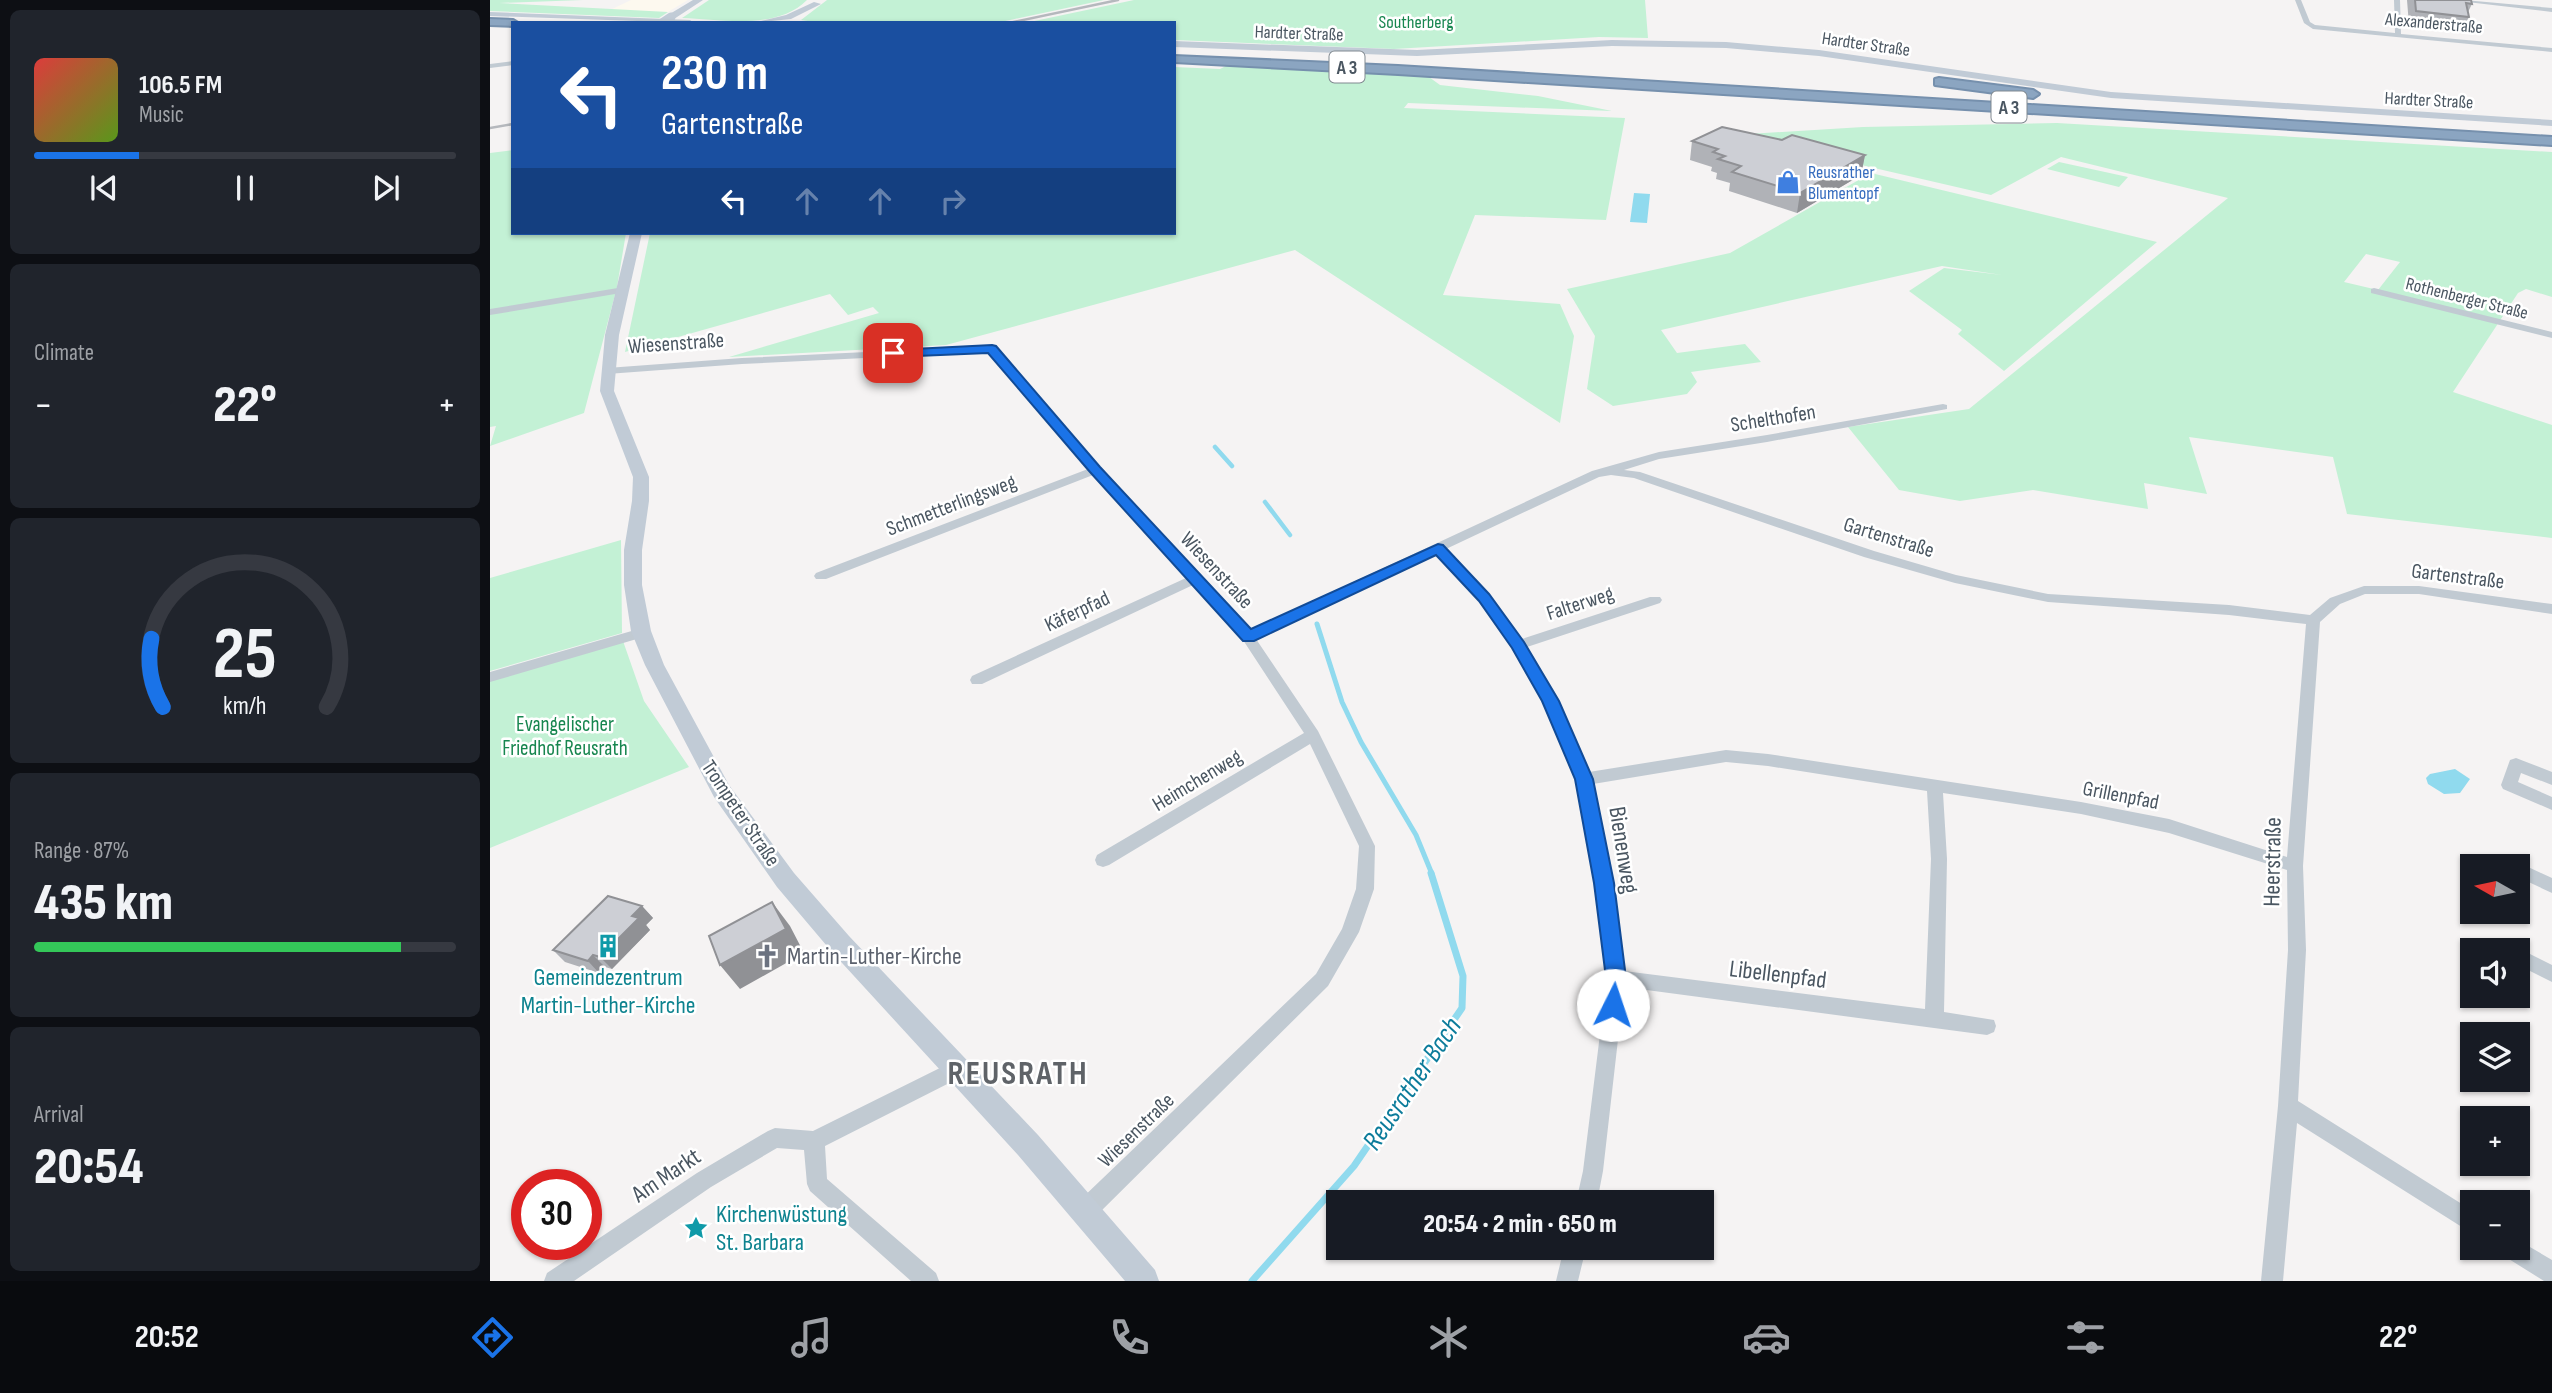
<!DOCTYPE html>
<meta charset="utf-8">
<style>
body{margin:0;font-family:"Sofia Sans Condensed",sans-serif;background:#20242c;color:#f1f3f6;height:100vh;display:flex;flex-direction:column;font-size:26px;white-space:nowrap}
*{box-sizing:border-box;margin:0}
p{font-size:23px;color:#9ea1a6}
.icon{flex:none;width:38px;height:38px;fill:none;stroke:currentColor;stroke-width:2;stroke-linecap:round;stroke-linejoin:round}
.map{position:relative;flex:1;overflow:hidden}
.panel{display:flex;flex-direction:column;gap:10px;padding:10px;background:#0d0f14;width:490px}
.panel>*{flex:none}
.guide{position:absolute;left:21px;top:21px;width:665px;height:214px;border-radius:0px;box-shadow:0 2px 5px #0004;background:#1a4fa0;color:#fff;overflow:hidden}
.needle{width:46px;rotate:279deg}
.buttons{position:absolute;left:1970px;top:854px;display:grid;gap:14px}
.buttons a{display:grid;place-items:center;width:70px;height:70px;border-radius:0px;background:#171b24;box-shadow:0 2px 5px #0004;font-size:35px}
.speed{position:absolute;left:21px;top:1169px;display:flex;gap:14px;font-size:35px;font-weight:700;text-align:center}
.speed>*{display:grid;place-content:center;width:91px;height:91px;border-radius:50%;background:#171b24;box-shadow:0 2px 5px #0004;line-height:1}
.speed .limit{border:10px solid #d22;background:#fff;color:#111}
.pin{position:absolute;display:grid;place-items:center;width:60px;height:60px;color:#fff;margin:-30px;border-radius:14px;box-shadow:0 4px 10px #0006}
.me{position:absolute;width:77px;margin:-38px;rotate:4deg;stroke-linejoin:round;filter:drop-shadow(0 0 5px #0008)}
.turn{display:flex;align-items:center;gap:24px;height:147px;padding:0 35px;font-size:32px}
.turn .icon{width:91px;height:91px;stroke-width:2.5}
.turn b{display:block;font-size:49px;line-height:60px}
.lanes{display:flex;align-items:center;height:66px;padding:0 35px;background:#0003;justify-content:center;gap:35px;direction:ltr}
.lanes .off{opacity:.35}
.big{font-size:52px;font-weight:800;line-height:1.1}
.panel .tile{flex:1;display:flex;flex-direction:column;justify-content:center;gap:10px;min-width:0;padding:0 24px;border-radius:10px;background:#20242c}
.panel .dial{align-items:center;gap:0}
.dial svg{height:182px;overflow:visible;fill:none;stroke:#363941;stroke-width:7;stroke-linecap:round;text-anchor:middle}
.dial text{fill:#f1f3f6;stroke:none}
.song{display:flex;align-items:center;gap:21px}
.cover{width:84px;height:84px;border-radius:10px;background:linear-gradient(135deg,hsl(0 70% 55%),hsl(90 70% 35%))}
.played{height:7px;border-radius:4px;background:linear-gradient(90deg,#1a73e8 25%,#363941 25%)}
.keys{display:flex;justify-content:space-around;direction:ltr}
.heat{display:flex;justify-content:space-between;align-items:center;font-size:38px;direction:ltr}
.charge{height:10px;border-radius:5px;background:linear-gradient(90deg,#34c759 87%,#363941 0)}
.trip{position:absolute;left:836px;top:1190px;width:388px;height:70px;border-radius:0px;background:#171b24;box-shadow:0 2px 5px #0004;font-weight:800;line-height:70px;text-align:center}
.menu{display:flex;height:112px;justify-content:space-around;align-items:center;background:#090b0e;color:#9ea1a6}
.menu .icon{width:49px;height:49px}
.menu .current{color:#1a73e8}
.menu b{font-size:32px;color:#f1f3f6}
main{display:flex;flex:1;min-height:0}
.map>svg:first-child{display:block}
.commercial{fill:#fdf9ef}
.green{fill:#c3f1d5;fill-rule:evenodd}
.water{fill:#90daee}
.lines{fill:none;stroke-linecap:round;stroke-linejoin:round}
.stream-far2{stroke:#90daee;stroke-width:4.5}
.stream-far1{stroke:#90daee;stroke-width:5}
.stream{stroke:#90daee;stroke-width:7}
.motorway-casing{stroke:#7690ad;stroke-width:4}
.minor{fill:#c1cad2;fill-rule:evenodd}
.secondary{fill:#c1cbd6;fill-rule:evenodd}
.motorway{fill:#8ba5c1;fill-rule:evenodd}
.rail{stroke:#b5b8bd;stroke-width:2.5}
.secondary-bridge{stroke:#c1cbd6;stroke-width:9}
.wall{fill:#b0b2b7}
.shaded-wall{fill:#909195}
.building{fill:#cdcfd5;stroke:#909195;stroke-width:2}
.route{fill:#1a73e8;stroke:#114b97;stroke-width:2}
.labels{text-anchor:middle;stroke-width:5;stroke-linejoin:round;paint-order:stroke}
.far-park-label{font-size:18px;fill:#17864f;stroke:#fff}
.far-street-label{font-size:18px;fill:#4a5661;stroke:#fff}
.far-shop-label{font-size:18px;fill:#366cbe;stroke:#fff;text-anchor:start}
.shield{fill:#fff;stroke:#808990;stroke-width:2}
.shield-label{font-size:19px;font-weight:bold;fill:#4a5661}
.street-label{font-size:21px;fill:#4a5661;stroke:#fff}
.park-label{font-size:21px;fill:#17864f;stroke:#fff}
.near-street-label{font-size:24px;fill:#4a5661;stroke:#fff}
.near-worship-label{font-size:24px;fill:#5b616d;stroke:#fff;text-anchor:start}
.near-culture-label{font-size:24px;fill:#0d838f;stroke:#fff}
.near-water-label{font-size:28px;font-style:italic;fill:#0c7c9b;stroke:#fff}
.near-district-label{font-size:33px;font-weight:bold;letter-spacing:2px;fill:#5f6368;stroke:#fff}
</style>
<main>
<section class="panel">
<div class="tile">
<div class="song"><i class="cover"></i><div><b>106.5 FM</b><p>Music</p></div></div>
<div class="played"></div>
<div class="keys"><svg class="icon" aria-label="previous" viewBox="0 0 24 24"><path d="M18 5L8 12l10 7zM5 5v14"/></svg><svg class="icon" aria-label="pause" viewBox="0 0 24 24"><path d="M8 5v14M16 5v14"/></svg><svg class="icon" aria-label="next" viewBox="0 0 24 24"><path d="M6 5l10 7-10 7zM19 5v14"/></svg></div>
</div>
<div class="tile"><p>Climate</p>
<div class="heat"><a>−</a><b class="big">22°</b><a>+</a></div>
</div>
<div class="tile dial"><svg viewBox="0 0 100 80">
<path d="M14 69A42 42 0 1 1 86 69"/>
<path d="M14 69A42 42 0 0 1 9 39" stroke="#1a73e8"/>
<text x="50" y="56" font-size="32" font-weight="700">25</text>
<text x="50" y="72" font-size="11">km/h</text>
</svg></div>
<div class="tile"><p>Range · 87%</p><b class="big">435 km</b><div class="charge"></div></div>
<div class="tile"><p>Arrival</p><b class="big">20:54</b></div>
</section>
<div class="map">
<svg width="2062" height="1281" viewBox="0 0 2062 1281">
<rect width="100%" height="100%" fill="#f5f3f3"/>
<!-- commercial -->
<path class="commercial" d="M141,0H198L178,12L120,10Z"/>
<!-- green -->
<path class="green" d="M0,0H93L9,3L178,12L169,18L0,11Z
M219,0H317C286,31 231,19 192,18Z
M337,0H614L506,23H331L311,20Z
M644,0H1155L1158,38L1109,37L904,49L684,40V23H535Z
M738,65L939,77L950,85L1048,96L1122,111L918,103L914,108L1135,118L1116,220L985,215L953,295L1070,304L1084,336L1070,423L805,250L456,345L239,357L389,313L383,307L358,315L340,294L135,352L160,233H684V67L730,69Z
M1567,123L2062,152V297L2036,289L2028,293L1963,392L2062,425V538L1857,514L1843,457L1699,437L1717,494L1654,483L1658,509L1543,490L1470,501L1409,490L1358,427L1479,409L1738,198L1571,157L1501,195L1242,135L1373,127ZM1876,254L1910,262L1888,290L1854,282Z
M23,150V233H136L127,287L94,413L0,446L6,426L0,427V153Z
M1569,162L1638,177L1629,187L1557,169Z
M1381,173L1667,242L1514,371L1468,334L1472,330L1419,291L1454,268L1512,275L1452,266L1171,330L1187,353L1255,344L1271,362L1201,372L1207,382L1197,394L1123,406L1097,389L1105,336L1077,289L1240,253Z
M131,540L132,633L0,671V578Z
M133,641L154,701L199,767L0,848V680Z"/>
<!-- water -->
<path class="water" d="M1144,193L1160,194L1157,223L1140,222Z
M1965,769L1980,779L1970,793L1954,794L1938,784L1936,778L1940,774Z"/>
<g class="lines">
<!-- stream-far2 -->
<path class="stream-far2" d="M725,447L742,466
M775,502L800,535"/>
<!-- stream-far1 -->
<path class="stream-far1" d="M827,624L852,702L871,742L926,835L942,874"/>
<!-- stream -->
<path class="stream" d="M762,1281L864,1166L972,1008L973,976L941,873"/>
<!-- motorway casing -->
<g class="motorway-casing">
<path id="motorway" d="M0,19L23,20L28,23H23V26L0,25Z
M684,56L908,66L2062,137V145L908,74L684,62Z
M1449,78L1543,90L1549,94L1543,98L1445,85V79Z"/>
</g>
<!-- minor -->
<path class="minor" d="M1805,0H1811L1820,22L1825,25L1905,33L1904,0H1910L1911,34L2062,48V52L1823,29L1814,23Z
M1974,0L2062,8V12L1977,2Z
M23,61V65L0,68V64Z
M134,287L139,290L137,292L0,315V309Z
M1884,288L2062,332V338L1881,293V289Z
M502,346L506,347L609,467L760,630L1102,471L1169,452L1277,435L1453,404L1457,405V409L1277,442L1169,459L1134,470L1150,472L1384,551L1466,575L1558,594L1739,605L1820,615L1840,598L1874,586H1929L2062,604V614L1929,594H1875L1850,604L1830,622L1813,866L1816,950L1808,1101L1983,1211V1234L1807,1123L1793,1281H1771L1788,1106L1798,950L1797,870L1679,833L1591,814L1453,793L1457,859L1454,1012L1504,1020L1506,1026L1504,1032L1497,1035L1134,987L1113,1171L1107,1202H1086L1093,1171L1117,978L1105,883L1086,779L1053,701L1023,647L989,600L946,554L766,639L828,731L885,846L884,889L869,932L838,986L604,1218L596,1221L588,1218L585,1210L588,1202L826,974L852,929L866,889L869,846L820,744L619,865L613,867L607,865L605,860L607,855L814,733L753,640L703,585L492,684H482L480,680L482,676L696,578L603,475L336,579H326L324,576L326,573L598,469L499,352L252,364L117,374L112,371L117,368L252,358ZM1121,475L1144,478L1374,557L1465,583L1558,602L1739,615L1816,624L1797,857L1679,819L1591,802L1278,754L1236,750L1099,772L1067,701L1037,647L1170,603L1172,600L1170,597H1160L1032,639L999,594L956,549L1109,477ZM1236,762L1278,766L1437,791L1441,859L1435,1009L1134,971L1123,883L1103,784Z
M152,628L157,630L159,633L157,636L0,682V672Z
M2026,758L2062,772V785L2031,773L2028,782L2062,797V810L2013,789L2011,785L2020,760Z
M2036,866L2062,878V893L2030,878L2028,874L2030,868Z
M2036,952L2062,965V982L2030,966L2028,957Z
M468,1059L475,1061L478,1068L475,1075L335,1146L337,1179L446,1273L449,1281H421L320,1191L317,1184L314,1150L287,1148L221,1187L84,1281H54L57,1273L207,1173L278,1131L285,1128L323,1131Z
M2028,1240L2062,1260V1281H2054L2014,1256L2011,1248H2028Z
M1074,1248H1096L1088,1281H1066Z"/>
<!-- secondary -->
<path class="secondary" d="M203,0H213L184,19H178V15Z
M324,2L331,4L301,19L263,23L296,15Z
M0,12L200,20L204,23L0,16Z
M1122,40L1236,42L1329,50L1621,92L2062,120V126L1621,98L1329,56L1236,48L1122,46L927,56L684,47V41L927,50Z
M140,233H152L129,335L124,391L159,477V501L152,550V585L161,631L174,665L239,785L304,873L359,936L548,1135L665,1270L669,1281H635L528,1155L342,952L287,887L224,797L155,665L141,631L134,585V550L142,501L143,477L110,391L115,335Z"/>
<!-- motorway -->
<use href="#motorway" class="motorway"/>
<!-- rail -->
<path class="rail" d="M519,23L628,0
M0,128L23,124"/>
<!-- secondary-bridge -->
<path class="secondary-bridge" d="M172,23L181,17"/>
</g>
<!-- wall -->
<path class="wall" d="M1917,0H1981L1982,4L1978,12L1979,17L1972,31L1919,25Z
M1292,140L1375,155L1371,175L1307,213L1239,191L1240,183L1226,179L1227,173L1221,171L1222,167L1200,160L1202,141Z
M152,906L163,918L156,925L160,930L122,969L115,967L109,973L75,962L63,950Z"/>
<!-- shaded-wall -->
<path class="shaded-wall" d="M1375,155L1371,175L1307,213L1310,193Z
M282,902L300,926L314,953L250,989L230,965Z
M152,906L163,918L156,925L160,930L122,969L110,957L142,916Z
M103,955L115,967L109,973L98,961Z"/>
<!-- building -->
<path class="building" d="M1925,0H1981L1982,4L1976,3L1979,17L1926,11Z
M1232,127L1292,140L1302,135L1375,155L1310,193L1242,172L1251,166L1228,159L1235,156L1223,152L1228,149L1202,141Z
M118,896L152,906L142,916L149,918L110,957L103,955L98,961L63,950Z
M282,902L296,929L230,965L219,936Z"/>
<!-- route -->
<path class="route" d="M502,345L506,346L610,467L761,629L948,544L953,545L999,594L1034,642L1069,701L1103,779L1124,883L1136,978L1130,1012L1123,1015L1115,1012L1112,1005L1116,978L1104,883L1085,779L1052,701L1022,648L989,601L946,555L764,641H753L600,472L498,353L403,357L397,353L403,350Z"/>
<!-- icons -->
<defs>
<g id="shop-bare" transform="scale(1.89)"><path d="M-5-2.5h2.3a2.7 3.5 0 0 1 5.4 0H5L5.5 6h-11ZM-1.5-2.5h3a1.5 2.3 0 0 0-3 0Z" fill="#3f7fe0" stroke="#fff" stroke-width="2.5" paint-order="stroke"/></g>
<g id="building-bare" transform="scale(1.89)"><path d="M-4-6H4V6H1V3H-1V6H-4ZM-2.5-4.3h1.7v1.8h-1.7ZM.8-4.3h1.7v1.8H.8ZM-2.5-1h1.7V.8h-1.7ZM.8-1h1.7V.8H.8Z" fill="#0f9aa8" stroke="#fff" stroke-width="2.5" paint-order="stroke"/></g>
<g id="church-bare" transform="scale(1.89)"><path d="M-1.2-6h2.4v3.5h3.3v2.4h-3.3V6h-2.4V-.1h-3.3v-2.4h3.3Z" fill="#6b7280" stroke="#fff" stroke-width="2.5" paint-order="stroke"/></g>
<g id="sight-bare" transform="scale(1.89)"><path d="M0-6L1.8-2.2L6-1.7L2.9 1.2L3.7 5.4L0 3.3L-3.7 5.4L-2.9 1.2L-6-1.7L-1.8-2.2Z" fill="#0f9aa8" stroke="#fff" stroke-width="2.5" paint-order="stroke"/></g>
</defs>
<g fill-rule="evenodd">
<use href="#shop-bare" x="1298" y="182"/>
<use href="#building-bare" x="118" y="946"/>
<use href="#church-bare" x="277" y="956"/>
<use href="#sight-bare" x="206" y="1228"/>
</g>
<g class="labels">
<!-- far-park labels -->
<g class="far-park-label">
<text x="926" y="28">Southerberg</text>
</g>
<!-- far-street labels -->
<g class="far-street-label">
<text transform="translate(1944 23) rotate(5)" y="6">Alexanderstraße</text>
<text transform="translate(809 33) rotate(2)" y="6">Hardter Straße</text>
<text transform="translate(1376 44) rotate(8)" y="6">Hardter Straße</text>
<text transform="translate(1939 100) rotate(3)" y="6">Hardter Straße</text>
<text transform="translate(1977 298) rotate(14)" y="6">Rothenberger Straße</text>
</g>
<!-- far-shop labels -->
<g class="far-shop-label">
<text x="1318" y="178">Reusrather<tspan x="1318" dy="21">Blumentopf</tspan></text>
</g>
<!-- shield labels -->
<g class="shield">
<rect x="839.5" y="51.5" width="35" height="31" rx="5"/>
<rect x="1501.5" y="91.5" width="35" height="31" rx="5"/>
</g>
<g class="shield-label">
<text x="857" y="74">A 3</text>
<text x="1519" y="114">A 3</text>
</g>
<!-- street labels -->
<g class="street-label">
<text transform="translate(186 343) rotate(-4)" y="7">Wiesenstraße</text>
<text transform="translate(1283 418) rotate(-9)" y="7">Schelthofen</text>
<text transform="translate(461 505) rotate(-21)" y="7">Schmetterlingsweg</text>
<text transform="translate(1399 537) rotate(17)" y="7">Gartenstraße</text>
<text transform="translate(727 570) rotate(47)" y="7">Wiesenstraße</text>
<text transform="translate(1968 576) rotate(7)" y="7">Gartenstraße</text>
<text transform="translate(1090 603) rotate(-18)" y="7">Falterweg</text>
<text transform="translate(587 611) rotate(-25)" y="7">Käferpfad</text>
<text transform="translate(707 780) rotate(-31)" y="7">Heimchenweg</text>
<text transform="translate(1631 795) rotate(11)" y="7">Grillenpfad</text>
<text transform="translate(251 813) rotate(56)" y="7">Trompeter Straße</text>
<text transform="translate(646 1130) rotate(-44)" y="7">Wiesenstraße</text>
</g>
<!-- park labels -->
<g class="park-label">
<text x="75" y="731">Evangelischer<tspan x="75" dy="24">Friedhof Reusrath</tspan></text>
</g>
<!-- near-street labels -->
<g class="near-street-label">
<text transform="translate(1134 850) rotate(81)" y="8">Bienenweg</text>
<text transform="translate(1782 862) rotate(-89)" y="8">Heerstraße</text>
<text transform="translate(1288 974) rotate(7)" y="8">Libellenpfad</text>
<text transform="translate(176 1175) rotate(-34)" y="8">Am Markt</text>
</g>
<!-- near-worship labels -->
<g class="near-worship-label">
<text x="297" y="964">Martin-Luther-Kirche</text>
</g>
<!-- near-culture labels -->
<g class="near-culture-label">
<text x="118" y="985">Gemeindezentrum<tspan x="118" dy="28">Martin-Luther-Kirche</tspan></text>
<text x="226" y="1222" text-anchor="start">Kirchenwüstung<tspan x="226" dy="28">St. Barbara</tspan></text>
</g>
<!-- near-water labels -->
<g class="near-water-label">
<text transform="translate(921 1083) rotate(-56)" y="10">Reusrather Bach</text>
</g>
<!-- near-district labels -->
<g class="near-district-label">
<text x="528" y="1084">REUSRATH</text>
</g>
</g>
</svg>
<div class="buttons">
<a><svg class="needle" viewBox="-14 -14 28 28"><path d="M0-13l5 13h-10z" fill="#e53935"/><path d="M0 13l5-13h-10z" fill="#9ea1a6"/></svg></a>
<a><svg class="icon" aria-label="sound" viewBox="0 0 24 24"><path d="M4 9h4l5-4v14l-5-4H4zM17 9q2 3 0 6"/></svg></a>
<a><svg class="icon" aria-label="layers" viewBox="0 0 24 24"><path d="M12 4l9 5-9 5-9-5zM3 14l9 5 9-5"/></svg></a>
<a>+</a>
<a>−</a>
</div>
<div class="speed"><div class="limit">30</div></div>
<div class="pin" style="left:403px;top:353px;background:#d93025"><svg class="icon" aria-label="arrive" viewBox="0 0 24 24"><path d="M6 21V4h12l-3 4 3 4H6"/></svg></div>
<svg class="me" style="left:1123px;top:1005px" viewBox="-20 -20 40 40"><circle r="19" fill="#fff"/><path d="M0-13L10 11 0 6-10 11z" fill="#1a73e8"/></svg>
<div class="trip">20:54 · 2 min · 650 m</div>
<div class="guide">
<div class="turn"><svg class="icon" aria-label="left" viewBox="0 0 24 24"><path d="M17 20v-9H6M10 6l-5 5 5 5"/></svg><div><b>230 m</b>Gartenstraße</div></div>
<div class="lanes"><svg class="icon" aria-label="left" viewBox="0 0 24 24"><path d="M17 20v-9H6M10 6l-5 5 5 5"/></svg><svg class="icon off" aria-label="ahead" viewBox="0 0 24 24"><path d="M12 20V5M6 11l6-6 6 6"/></svg><svg class="icon off" aria-label="ahead" viewBox="0 0 24 24"><path d="M12 20V5M6 11l6-6 6 6"/></svg><svg class="icon off" aria-label="right" viewBox="0 0 24 24"><path d="M7 20v-9h11M14 6l5 5-5 5"/></svg></div>
</div>
</div>
</main>
<nav class="menu">
<b>20:52</b>
<svg class="icon current" aria-label="directions" viewBox="0 0 24 24"><path d="M12 3l9 9-9 9-9-9zM9 14v-3h6M13 9l2 2-2 2"/></svg>
<svg class="icon" aria-label="music" viewBox="0 0 24 24"><path d="M9 18V5l10-2v13"/><circle cx="6" cy="18" r="3"/><circle cx="16" cy="16" r="3"/></svg>
<svg class="icon" aria-label="phone" viewBox="0 0 24 24"><path d="M5 4h4l2 5-3 2q2 4 5 5l2-3 5 2v4C11 20 4 13 5 4z"/></svg>
<svg class="icon" aria-label="climate" viewBox="0 0 24 24"><path d="M12 3v18M4 7l16 10M4 17L20 7"/></svg>
<svg class="icon" aria-label="car" viewBox="0 0 24 24"><path d="M5 17H2v-5l4-1 3-4h7l3 4 3 1v5h-3M9 17h6M6 11h13"/><circle cx="7" cy="17" r="2"/><circle cx="17" cy="17" r="2"/></svg>
<svg class="icon" aria-label="filters" viewBox="0 0 24 24"><path d="M4 7h16M4 17h16"/><circle cx="9" cy="7" r="2"/><circle cx="15" cy="17" r="2"/></svg>
<b>22°</b>
</nav>
